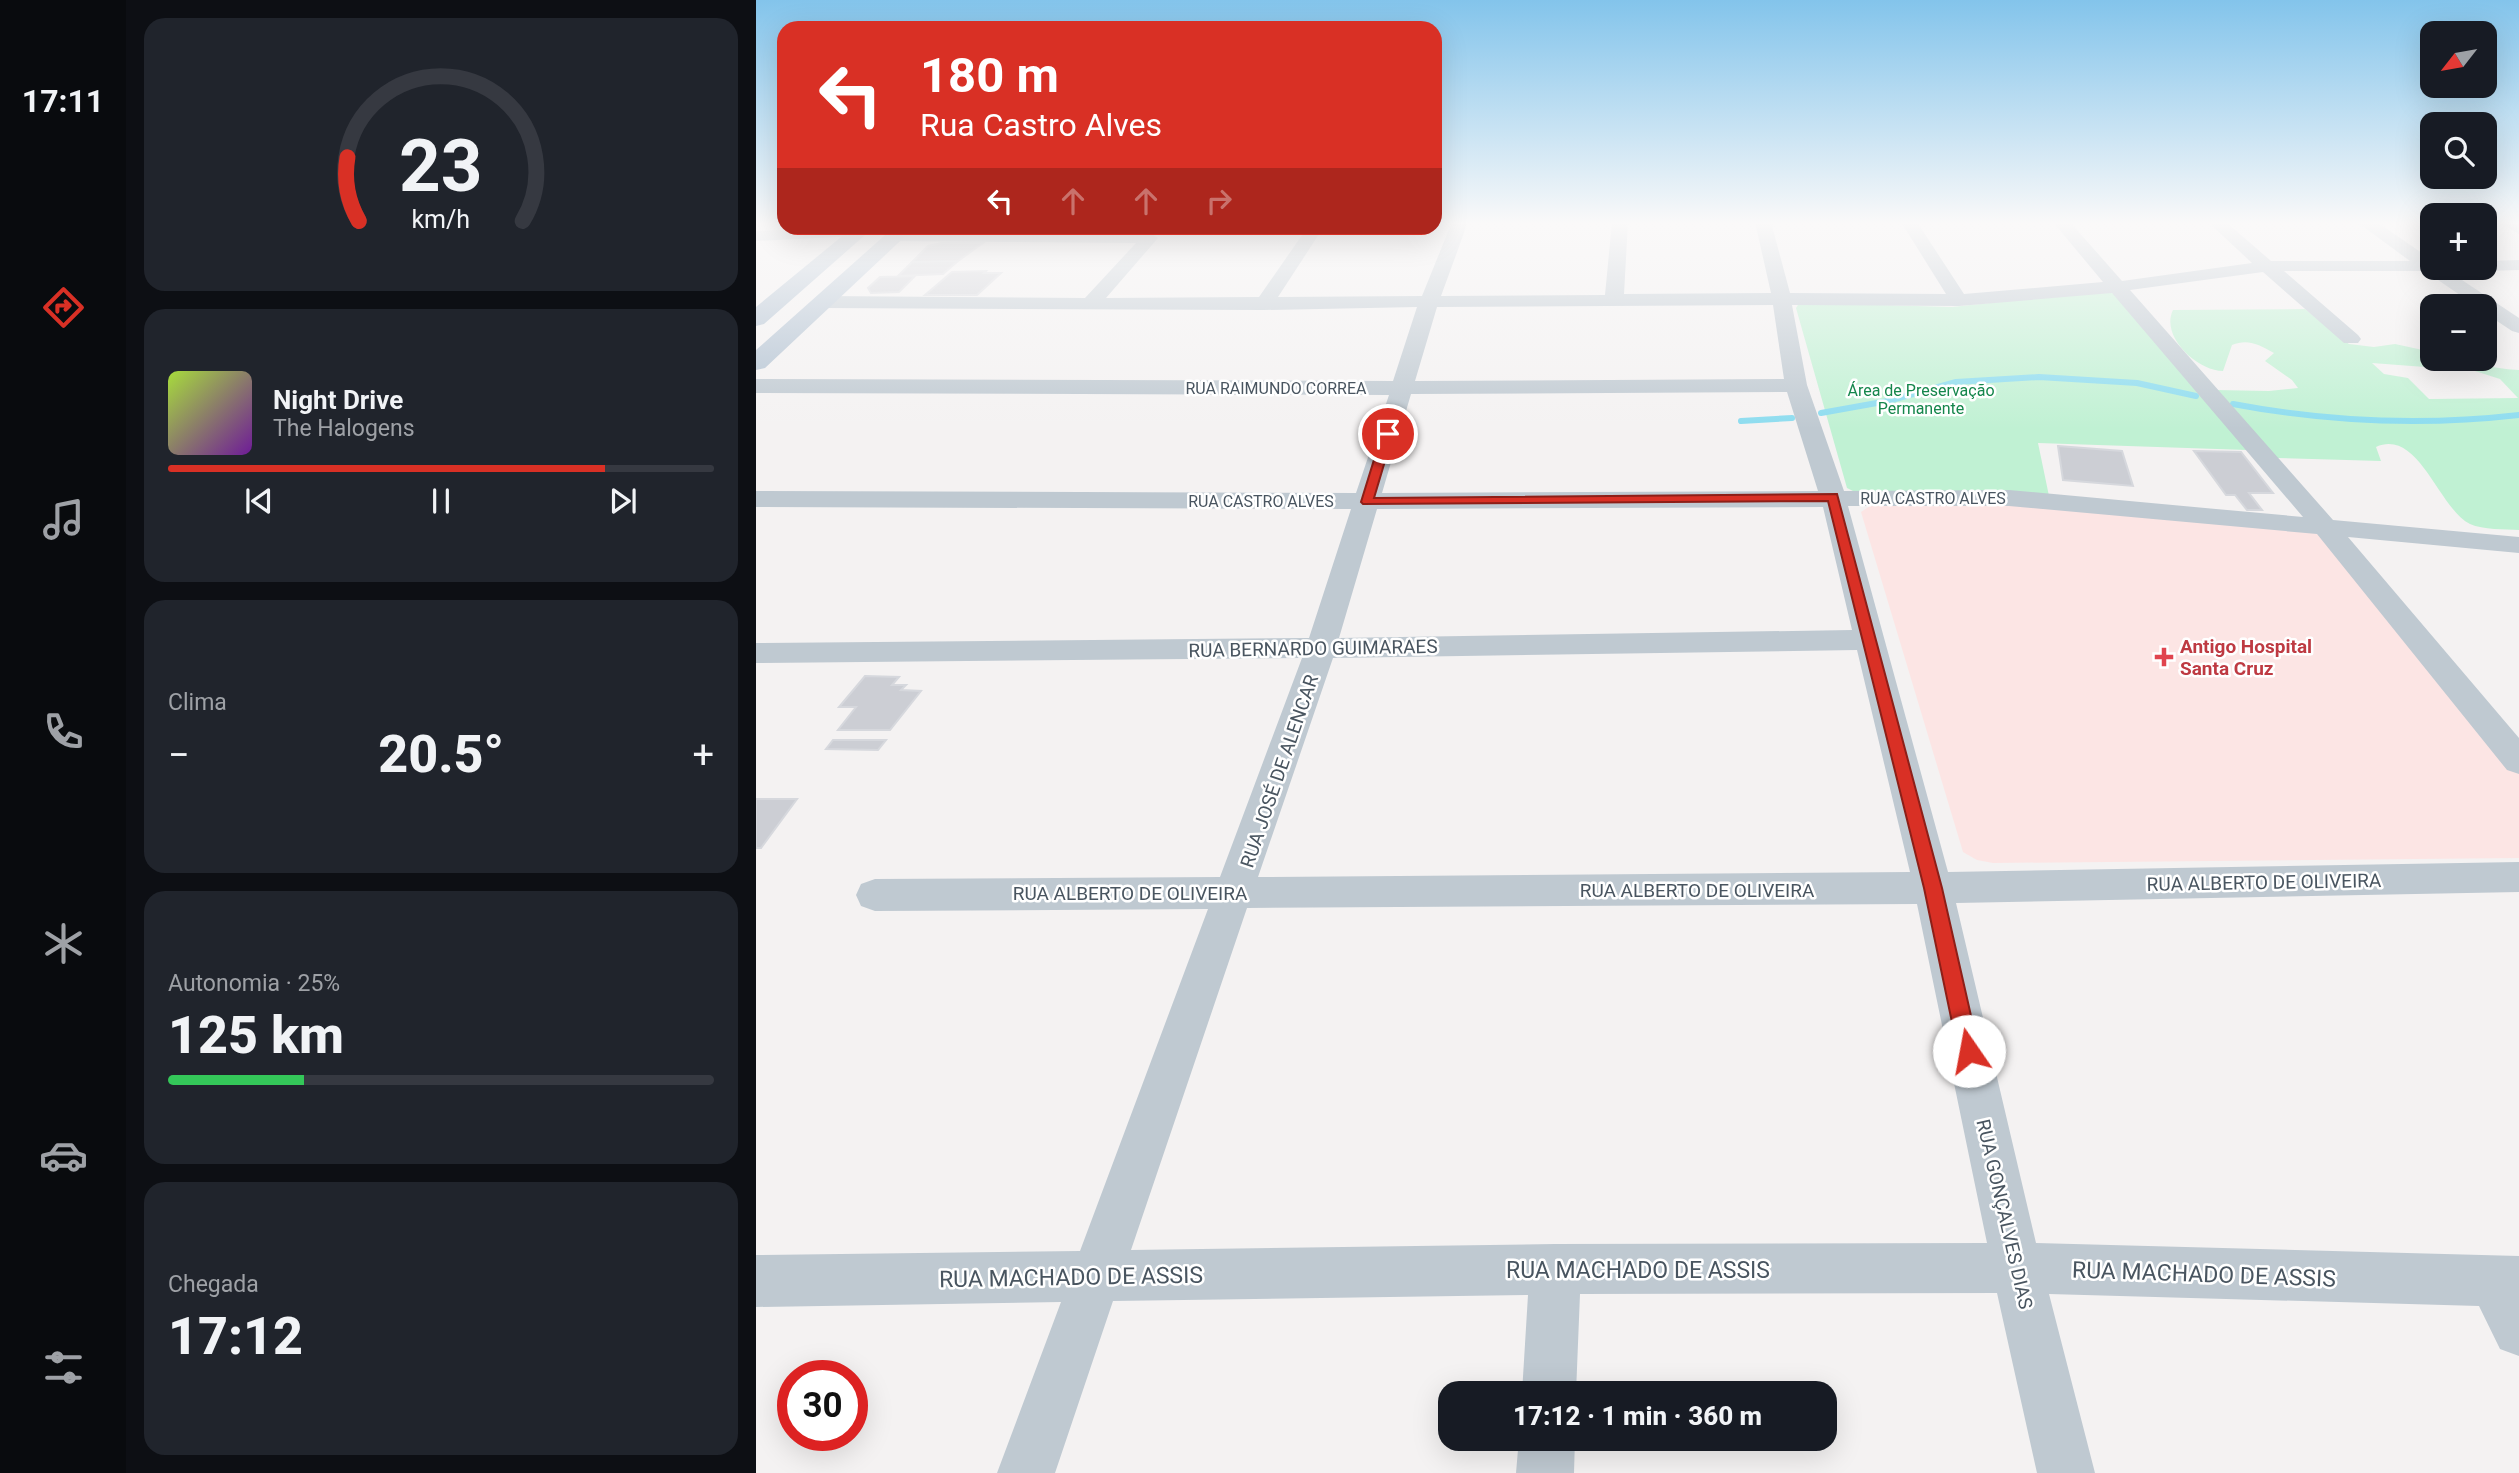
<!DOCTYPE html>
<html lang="pt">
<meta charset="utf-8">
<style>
body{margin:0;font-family:Roboto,sans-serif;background:#20242c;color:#f1f3f6;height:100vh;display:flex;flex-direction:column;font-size:26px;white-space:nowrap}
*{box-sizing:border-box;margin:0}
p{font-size:23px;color:#9ea1a6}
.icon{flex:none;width:38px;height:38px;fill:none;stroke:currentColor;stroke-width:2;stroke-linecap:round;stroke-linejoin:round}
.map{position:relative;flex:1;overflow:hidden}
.side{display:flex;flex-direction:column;gap:18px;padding:18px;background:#0d0f14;width:630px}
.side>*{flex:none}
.hud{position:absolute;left:21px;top:21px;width:665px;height:214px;border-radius:21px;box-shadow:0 7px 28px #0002;background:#d93025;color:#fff;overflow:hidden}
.needle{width:46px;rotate:239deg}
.fabs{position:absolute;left:1664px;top:21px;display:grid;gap:14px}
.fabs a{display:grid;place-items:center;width:77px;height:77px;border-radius:14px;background:#171b24;box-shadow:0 7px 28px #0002;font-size:35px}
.speed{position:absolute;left:21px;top:1360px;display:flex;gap:14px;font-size:35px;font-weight:700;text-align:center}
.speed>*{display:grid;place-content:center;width:91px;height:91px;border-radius:50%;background:#171b24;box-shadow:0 7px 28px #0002;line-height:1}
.speed .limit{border:10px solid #d22;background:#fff;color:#111}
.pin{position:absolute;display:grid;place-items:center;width:60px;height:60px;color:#fff;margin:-30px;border:4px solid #fff;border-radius:50%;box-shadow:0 2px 7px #0007}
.me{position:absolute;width:77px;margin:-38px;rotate:348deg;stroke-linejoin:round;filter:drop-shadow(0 0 5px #0008)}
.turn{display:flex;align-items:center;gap:24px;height:147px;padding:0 28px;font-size:32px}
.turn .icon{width:91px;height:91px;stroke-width:2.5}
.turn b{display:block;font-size:49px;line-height:60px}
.lanes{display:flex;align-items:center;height:66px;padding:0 28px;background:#0003;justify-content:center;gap:35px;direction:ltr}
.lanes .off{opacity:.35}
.big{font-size:52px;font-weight:800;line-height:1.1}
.side .tile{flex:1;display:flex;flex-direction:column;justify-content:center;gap:10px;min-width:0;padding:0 24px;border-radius:21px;background:#20242c}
.side .dial{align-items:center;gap:0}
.dial svg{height:182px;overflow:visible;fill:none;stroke:#363941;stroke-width:7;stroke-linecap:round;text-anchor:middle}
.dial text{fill:#f1f3f6;stroke:none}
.song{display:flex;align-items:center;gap:21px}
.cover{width:84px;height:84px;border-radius:10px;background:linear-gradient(135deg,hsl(80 70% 55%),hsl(280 70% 35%))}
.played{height:7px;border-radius:4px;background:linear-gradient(90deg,#d93025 80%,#363941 80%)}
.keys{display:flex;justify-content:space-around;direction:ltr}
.heat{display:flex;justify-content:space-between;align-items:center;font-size:38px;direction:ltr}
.charge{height:10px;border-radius:5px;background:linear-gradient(90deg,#34c759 25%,#363941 0)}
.trip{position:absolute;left:682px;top:1381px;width:399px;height:70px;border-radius:21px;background:#171b24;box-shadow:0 7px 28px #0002;font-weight:800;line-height:70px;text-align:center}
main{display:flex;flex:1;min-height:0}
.menu{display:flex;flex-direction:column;width:126px;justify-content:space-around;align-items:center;background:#090b0e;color:#9ea1a6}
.menu .icon{width:49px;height:49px}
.menu .current{color:#d93025}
.menu b{font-size:32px;color:#f1f3f6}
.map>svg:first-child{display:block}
.medical{fill:#fce5e4}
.green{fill:#c0f1d3;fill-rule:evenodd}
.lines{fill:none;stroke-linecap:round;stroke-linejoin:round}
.stream{stroke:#8cdcef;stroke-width:6}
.building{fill:#ccced4;stroke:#d6d8dd;stroke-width:2}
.minor{fill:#bfc9d1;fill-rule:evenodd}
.primary{fill:#b1c1d1;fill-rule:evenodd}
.route{fill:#d93025;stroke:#8d1f18;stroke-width:2}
.health-dot{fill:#e0444e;stroke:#fff;stroke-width:2.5}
.labels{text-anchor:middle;stroke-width:5;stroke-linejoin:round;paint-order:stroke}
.far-street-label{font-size:16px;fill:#495560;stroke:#fff}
.far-park-label{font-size:16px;fill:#15864c;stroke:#fff}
.health-label{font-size:19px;font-weight:bold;fill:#be3a42;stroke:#fff;text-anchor:start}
.street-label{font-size:19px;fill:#495560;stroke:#fff}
.near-street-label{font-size:23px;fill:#495560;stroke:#fff}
</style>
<main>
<nav class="menu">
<b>17:11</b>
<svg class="icon current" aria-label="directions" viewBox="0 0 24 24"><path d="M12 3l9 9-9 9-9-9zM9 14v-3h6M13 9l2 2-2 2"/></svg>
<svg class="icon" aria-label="music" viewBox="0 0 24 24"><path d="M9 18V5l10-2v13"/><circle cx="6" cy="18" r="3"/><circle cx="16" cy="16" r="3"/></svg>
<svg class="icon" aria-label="phone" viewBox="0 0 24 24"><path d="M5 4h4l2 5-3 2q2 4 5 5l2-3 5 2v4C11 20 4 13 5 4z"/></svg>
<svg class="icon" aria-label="climate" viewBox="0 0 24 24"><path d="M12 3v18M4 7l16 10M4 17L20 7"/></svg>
<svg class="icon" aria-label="car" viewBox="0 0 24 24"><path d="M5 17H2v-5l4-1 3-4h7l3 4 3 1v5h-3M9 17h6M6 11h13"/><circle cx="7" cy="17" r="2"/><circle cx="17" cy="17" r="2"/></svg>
<svg class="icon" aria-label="filters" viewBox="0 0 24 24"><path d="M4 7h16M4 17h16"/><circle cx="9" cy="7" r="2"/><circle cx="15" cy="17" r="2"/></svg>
</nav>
<section class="side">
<div class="tile dial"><svg viewBox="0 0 100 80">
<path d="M14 69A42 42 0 1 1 86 69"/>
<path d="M14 69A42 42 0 0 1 9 41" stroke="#d93025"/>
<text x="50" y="56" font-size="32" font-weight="700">23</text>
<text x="50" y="72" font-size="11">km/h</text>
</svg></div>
<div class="tile">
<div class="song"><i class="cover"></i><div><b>Night Drive</b><p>The Halogens</p></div></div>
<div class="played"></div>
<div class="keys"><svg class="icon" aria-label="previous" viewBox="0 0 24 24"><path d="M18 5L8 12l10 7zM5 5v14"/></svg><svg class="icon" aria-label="pause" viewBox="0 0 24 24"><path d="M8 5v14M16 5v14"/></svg><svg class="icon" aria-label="next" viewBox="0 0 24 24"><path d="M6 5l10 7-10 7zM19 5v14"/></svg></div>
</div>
<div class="tile"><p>Clima</p>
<div class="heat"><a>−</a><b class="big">20.5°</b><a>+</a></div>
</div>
<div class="tile"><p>Autonomia · 25%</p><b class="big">125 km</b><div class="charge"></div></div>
<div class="tile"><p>Chegada</p><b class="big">17:12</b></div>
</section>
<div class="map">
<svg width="1763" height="1473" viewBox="0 0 1763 1473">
<rect width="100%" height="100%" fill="#f4f2f2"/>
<!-- medical -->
<path class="medical" d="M1254,504L1562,533L1763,774V858L1237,863L1221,860L1207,852L1105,512L1114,506Z"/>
<!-- green -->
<path class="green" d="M1345,291L1360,294L1491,450L1282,443L1293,496L1099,492L1091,488L1040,308L1042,305L1052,303L1196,307Z
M1549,309L1593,344L1618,347L1639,344L1676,352V359C1706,359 1734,369 1763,370V530C1749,529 1727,530 1714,524C1682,508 1663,428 1620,447L1625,461L1521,458L1459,390L1513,391L1542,388L1536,380L1509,361L1518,353C1504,345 1492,338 1476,345L1467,371C1441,371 1404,336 1417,310ZM1616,363L1682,368L1697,364L1744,379L1762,398L1673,399L1652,378L1628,374Z"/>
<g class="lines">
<!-- stream -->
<path class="stream" d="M1477,404C1572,422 1667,426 1763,415
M1065,413L1132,401L1200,382L1283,377L1381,383L1440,396
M985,421L1036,418"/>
</g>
<!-- building -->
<path class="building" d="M186,243H227L202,261L156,262L172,246Z
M202,261L187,274L142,276L156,262Z
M230,271L228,273H245L221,295H169L196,272Z
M159,276L143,292L115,293L112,288L124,277Z
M1302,446L1366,451L1377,486L1307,480Z
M1438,451L1485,452L1517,493H1493L1506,510H1491L1479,495H1470Z
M109,676L143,677L136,685H150L145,690L165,691L134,730H82L100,707H83Z
M77,740H130L122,750L70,749Z
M0,799H41L5,848H0Z"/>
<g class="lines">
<!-- minor -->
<path class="minor" d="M696,222H712L685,296L849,295L856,222H872L868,294L1015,293L999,222H1015L1034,293L1190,294L1145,222H1161L1208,294L1347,282L1297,222H1314L1366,281L1496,263L1452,222H1470L1515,261H1654L1601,222H1621L1676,260V268H1688L1763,318V333L1756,331L1729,313V306H1720L1669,271H1528L1602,335L1605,339L1602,343H1588L1507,272L1374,290L1577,520L1763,537V553L1592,537L1763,738V774L1751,770L1561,534L1253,506H1092L1192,872L1763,862V892L1200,903L1280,1243L1763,1256V1356L1744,1349L1723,1306L1293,1294L1339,1473H1281L1241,1293L824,1294L820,1393H766L772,1295L357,1301L299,1473H241L305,1302L0,1307V1255L324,1251L452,909L119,911L105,906L100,895L105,884L119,879L464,877L546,658L0,663V643L553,638L595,509L0,507V491L600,493L633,395L0,393V379L637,381L661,307L508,310L66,308L56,302L66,296L329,298L380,243L131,241L129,237L137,232L394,233L402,238L350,298L503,297L551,228H567L522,297L666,296ZM1356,293L1547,517L1253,490L1088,491L1051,385L1036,305L1203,306ZM1017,305L1028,379L659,381L681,307ZM1031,392L1062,491L626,493L655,394ZM1067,507L1096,630L583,638L621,509ZM1101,650L1154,872L502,877L577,658ZM1161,904L1231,1243L799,1244L375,1250L491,908Z
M1743,222H1763V234Z
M71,228H108L110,231L102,236L0,241V231Z
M1763,260V270L1729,271L1721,268H1729V261Z
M763,1438H819L818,1473H760Z"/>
<!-- primary -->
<path class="primary" d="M96,228H117L8,324L0,326V307Z
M137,228H158L9,368L0,370V350Z"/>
</g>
<!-- sky -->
<linearGradient id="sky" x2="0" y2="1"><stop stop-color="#83c4eb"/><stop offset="0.52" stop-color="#faf9f9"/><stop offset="1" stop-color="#faf9f9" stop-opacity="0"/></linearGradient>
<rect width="1763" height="429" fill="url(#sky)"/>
<!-- route -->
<path class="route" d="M632,430L637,434L618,498L1081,494L1186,888L1223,1051L1220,1058L1213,1061L1206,1058L1202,1051L1168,888L1072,501L607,504L605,502L626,434Z"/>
<!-- markers -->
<path class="health-dot" d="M1404.5 646.5h7v7h7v7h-7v7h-7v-7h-7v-7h7z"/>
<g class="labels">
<!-- far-street labels -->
<g class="far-street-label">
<text x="520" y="394">RUA RAIMUNDO CORREA</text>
<text x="1177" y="504">RUA CASTRO ALVES</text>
<text x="505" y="507">RUA CASTRO ALVES</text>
</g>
<!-- far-park labels -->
<g class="far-park-label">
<text x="1165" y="396">Área de Preservação<tspan x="1165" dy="18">Permanente</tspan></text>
</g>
<!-- health labels -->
<g class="health-label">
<text x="1424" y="653">Antigo Hospital<tspan x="1424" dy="22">Santa Cruz</tspan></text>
</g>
<!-- street labels -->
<g class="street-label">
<text transform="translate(557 648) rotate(-1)" y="7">RUA BERNARDO GUIMARAES</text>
<text transform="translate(523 771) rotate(-71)" y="7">RUA JOSÉ DE ALENCAR</text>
<text transform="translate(1508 882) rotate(-1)" y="7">RUA ALBERTO DE OLIVEIRA</text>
<text x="941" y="897">RUA ALBERTO DE OLIVEIRA</text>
<text x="374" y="900">RUA ALBERTO DE OLIVEIRA</text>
<text transform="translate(1249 1214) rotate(77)" y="7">RUA GONÇALVES DIAS</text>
</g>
<!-- near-street labels -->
<g class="near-street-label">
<text x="882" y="1278">RUA MACHADO DE ASSIS</text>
<text transform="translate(1448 1274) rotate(2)" y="8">RUA MACHADO DE ASSIS</text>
<text transform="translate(315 1277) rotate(-1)" y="8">RUA MACHADO DE ASSIS</text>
</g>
</g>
</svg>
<div class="fabs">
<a><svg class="needle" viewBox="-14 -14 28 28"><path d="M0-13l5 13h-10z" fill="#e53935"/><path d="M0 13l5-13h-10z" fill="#9ea1a6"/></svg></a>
<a><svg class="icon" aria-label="search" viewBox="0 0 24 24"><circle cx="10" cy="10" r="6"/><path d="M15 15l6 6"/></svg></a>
<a>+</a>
<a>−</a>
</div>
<div class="speed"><div class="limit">30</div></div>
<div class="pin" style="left:632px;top:434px;background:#d93025"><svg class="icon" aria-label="arrive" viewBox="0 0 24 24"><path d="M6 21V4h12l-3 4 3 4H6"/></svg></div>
<svg class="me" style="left:1213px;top:1051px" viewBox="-20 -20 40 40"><circle r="19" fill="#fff"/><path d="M0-13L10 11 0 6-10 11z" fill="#d93025"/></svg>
<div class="trip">17:12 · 1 min · 360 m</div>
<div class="hud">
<div class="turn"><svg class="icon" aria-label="left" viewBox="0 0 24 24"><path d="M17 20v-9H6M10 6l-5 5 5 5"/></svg><div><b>180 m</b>Rua Castro Alves</div></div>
<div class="lanes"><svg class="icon" aria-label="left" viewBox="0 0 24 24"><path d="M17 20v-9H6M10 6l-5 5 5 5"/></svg><svg class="icon off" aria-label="ahead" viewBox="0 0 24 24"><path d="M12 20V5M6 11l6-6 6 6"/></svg><svg class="icon off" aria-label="ahead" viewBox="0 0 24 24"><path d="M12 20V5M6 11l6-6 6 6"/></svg><svg class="icon off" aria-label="right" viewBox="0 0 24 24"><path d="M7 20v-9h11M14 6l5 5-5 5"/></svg></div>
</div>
</div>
</main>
